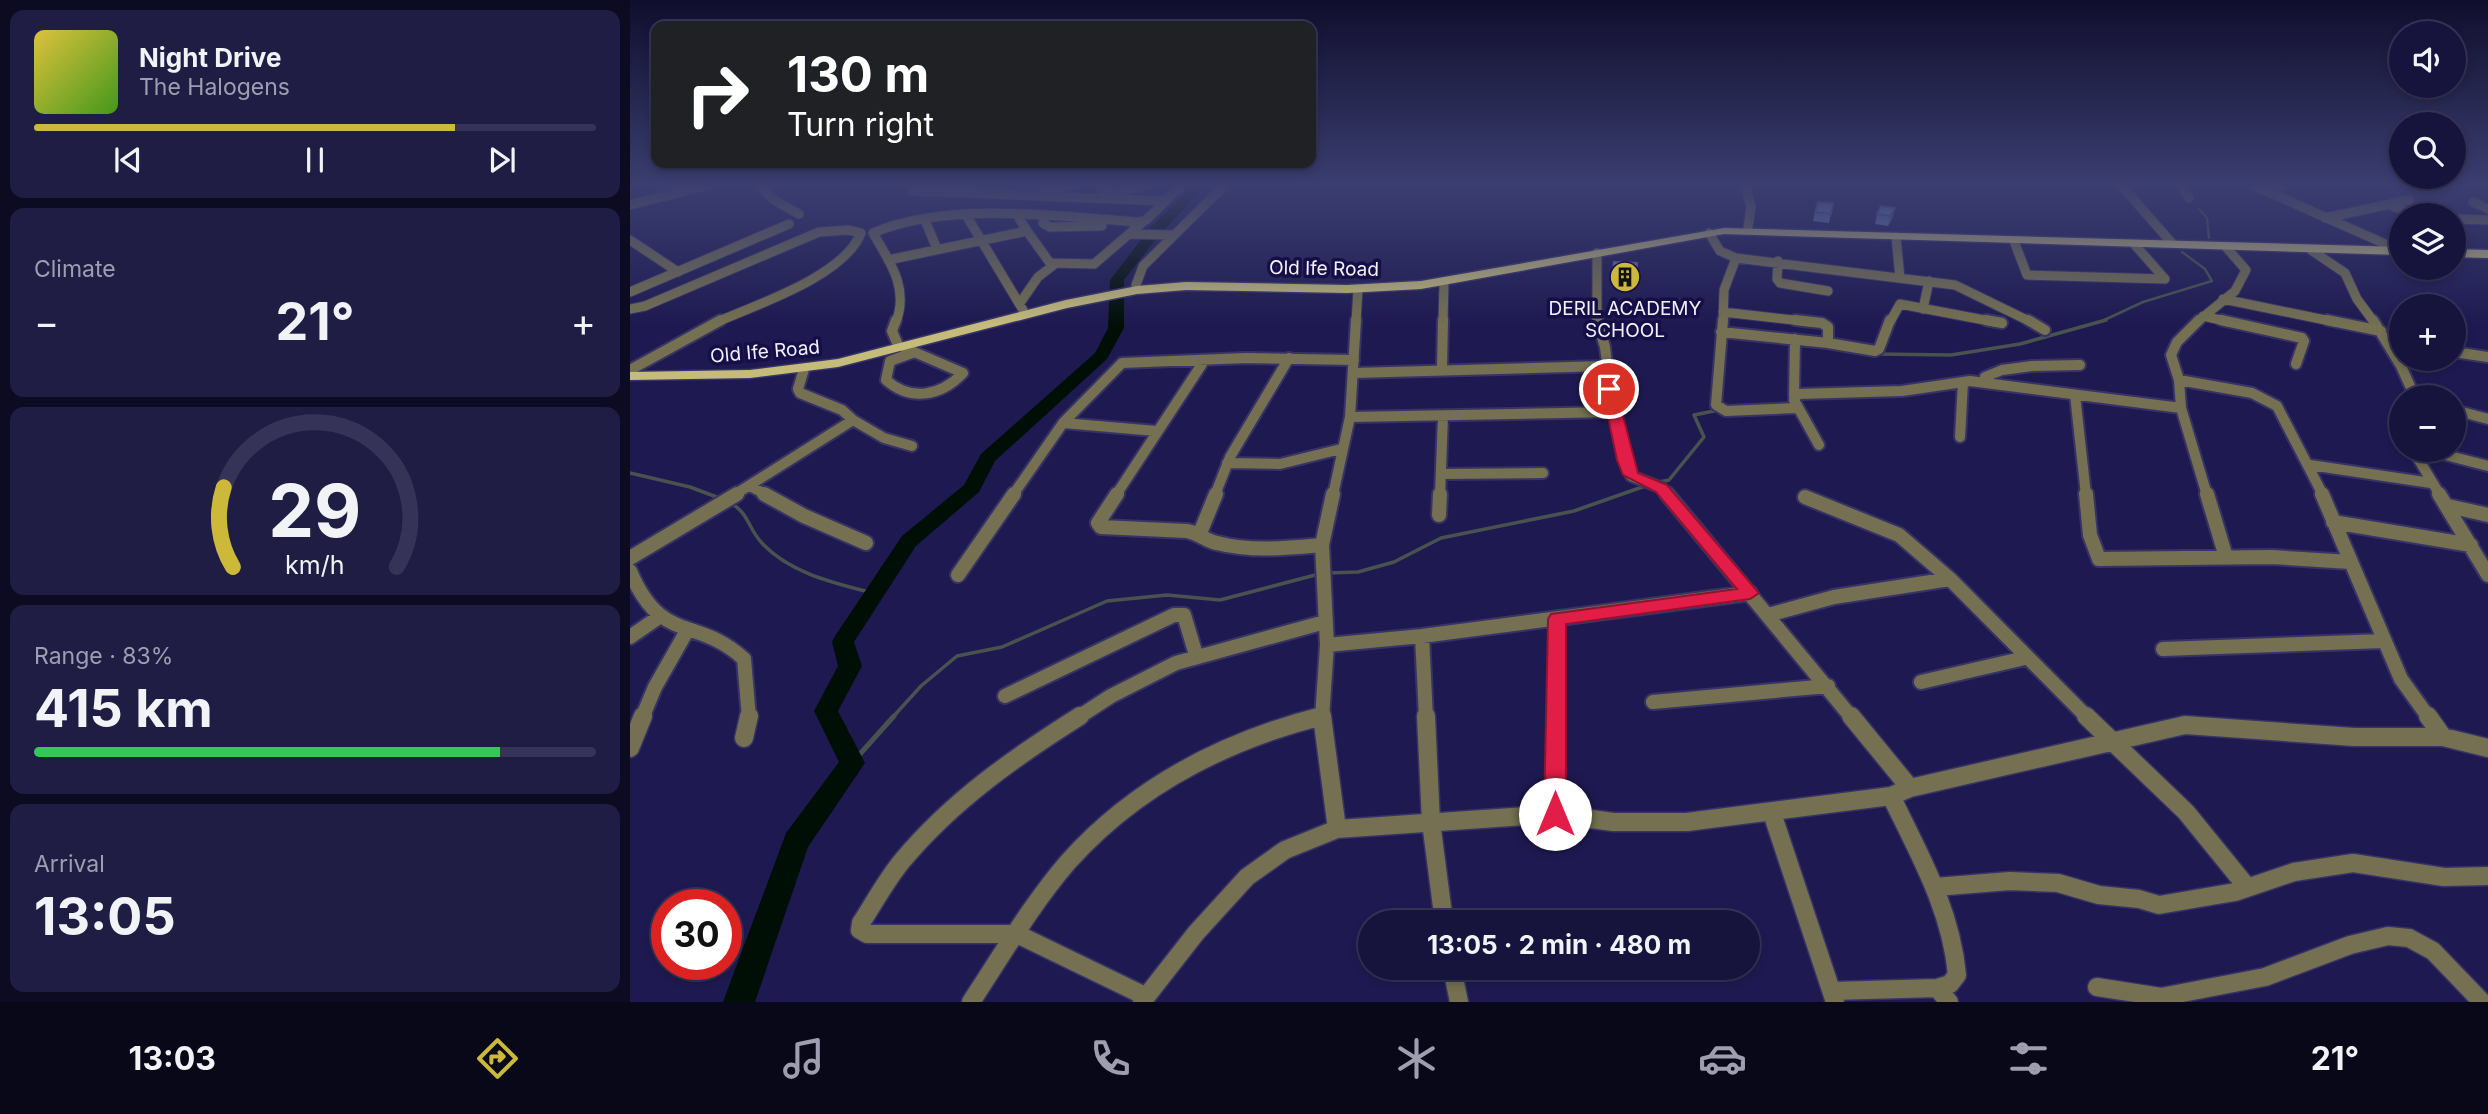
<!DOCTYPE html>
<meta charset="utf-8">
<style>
body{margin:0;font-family:Inter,sans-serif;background:#1f1d44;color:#f1f3f6;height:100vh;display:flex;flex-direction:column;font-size:26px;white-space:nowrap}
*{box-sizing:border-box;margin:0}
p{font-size:23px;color:#9e9eb0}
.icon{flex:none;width:38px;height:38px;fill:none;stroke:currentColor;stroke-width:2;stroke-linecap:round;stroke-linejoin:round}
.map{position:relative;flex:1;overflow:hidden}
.sheet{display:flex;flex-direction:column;gap:10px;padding:10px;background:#0c0b22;width:630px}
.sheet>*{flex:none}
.banner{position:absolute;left:21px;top:21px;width:665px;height:147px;border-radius:14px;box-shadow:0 4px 10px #0003,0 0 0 2px #353357;background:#202124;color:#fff;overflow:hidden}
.tools{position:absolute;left:1759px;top:21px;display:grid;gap:14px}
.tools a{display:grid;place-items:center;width:77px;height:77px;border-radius:50%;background:#16143d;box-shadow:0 4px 10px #0003,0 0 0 2px #353357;font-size:35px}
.speed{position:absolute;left:21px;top:889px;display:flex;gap:14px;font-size:35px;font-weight:700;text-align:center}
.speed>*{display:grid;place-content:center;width:91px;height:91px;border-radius:50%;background:#16143d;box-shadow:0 4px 10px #0003,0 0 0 2px #353357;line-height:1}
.speed .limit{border:10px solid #d22;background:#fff;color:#111}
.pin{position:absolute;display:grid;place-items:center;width:60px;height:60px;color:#fff;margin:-30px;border:4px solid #fff;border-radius:50%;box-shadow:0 2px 7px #0007}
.me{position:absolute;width:77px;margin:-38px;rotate:0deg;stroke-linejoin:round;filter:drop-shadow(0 0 5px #0008)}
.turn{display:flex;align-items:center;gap:24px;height:147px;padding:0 21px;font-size:32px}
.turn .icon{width:91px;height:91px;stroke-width:2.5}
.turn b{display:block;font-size:49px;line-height:60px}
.big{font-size:52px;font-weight:700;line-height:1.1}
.sheet .card{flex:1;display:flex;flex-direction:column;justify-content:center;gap:10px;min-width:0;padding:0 24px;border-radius:14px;background:#1f1d44}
.sheet .dial{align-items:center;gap:0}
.dial svg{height:182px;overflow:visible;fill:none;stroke:#353357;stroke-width:7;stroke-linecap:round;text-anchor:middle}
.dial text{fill:#f1f3f6;stroke:none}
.song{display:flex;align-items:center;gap:21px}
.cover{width:84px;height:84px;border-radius:10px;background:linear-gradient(135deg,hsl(50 70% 55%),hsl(100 70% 35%))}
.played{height:7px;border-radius:4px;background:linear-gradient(90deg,#ccb939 75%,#353357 75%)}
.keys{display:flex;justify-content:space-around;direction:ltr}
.heat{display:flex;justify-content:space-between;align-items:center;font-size:38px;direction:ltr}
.charge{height:10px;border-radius:5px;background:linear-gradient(90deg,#34c759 83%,#353357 0)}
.trip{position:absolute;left:728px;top:910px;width:402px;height:70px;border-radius:35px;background:#16143d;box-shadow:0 4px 10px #0003,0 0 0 2px #353357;font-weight:700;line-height:70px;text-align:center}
.tabs{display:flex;height:112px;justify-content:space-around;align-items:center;background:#090818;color:#9e9eb0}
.tabs .icon{width:49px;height:49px}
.tabs .current{color:#ccb939}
.tabs b{font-size:32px;color:#f1f3f6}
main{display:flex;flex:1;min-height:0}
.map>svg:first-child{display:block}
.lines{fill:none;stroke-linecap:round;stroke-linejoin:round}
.stream-far2{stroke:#48534f;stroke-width:2.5}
.stream-far1{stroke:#48534f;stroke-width:3.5}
.stream{stroke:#48534f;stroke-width:5}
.river{fill:#000f06;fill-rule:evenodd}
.street-far3-casing{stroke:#373465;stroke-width:11}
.street-far2-casing{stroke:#373465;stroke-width:14}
.street-far1-casing{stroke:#373465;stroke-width:18}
.street-casing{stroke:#373465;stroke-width:21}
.primary-casing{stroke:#373465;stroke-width:3}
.street-far3{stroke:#747051;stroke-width:9}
.street-far2{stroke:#747051;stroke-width:10}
.street-far1{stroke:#747051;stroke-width:14}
.street{stroke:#747051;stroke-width:18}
.primary{fill:#c5bc7c;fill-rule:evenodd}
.wall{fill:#6685b9}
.shaded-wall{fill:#536c96}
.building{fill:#779bd7;stroke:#536c96;stroke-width:2}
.route{fill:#e11d48;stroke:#92132f;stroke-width:2}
.labels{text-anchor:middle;stroke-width:7;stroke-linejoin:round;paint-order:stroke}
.far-street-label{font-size:19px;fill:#f1f2f9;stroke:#160e46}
.far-poi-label{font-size:19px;fill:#f1f2f9;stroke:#160e46}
</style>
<main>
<section class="sheet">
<div class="card">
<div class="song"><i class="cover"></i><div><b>Night Drive</b><p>The Halogens</p></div></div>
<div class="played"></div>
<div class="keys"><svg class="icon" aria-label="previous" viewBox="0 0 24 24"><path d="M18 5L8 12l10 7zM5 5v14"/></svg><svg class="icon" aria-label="pause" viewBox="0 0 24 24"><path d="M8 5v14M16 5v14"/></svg><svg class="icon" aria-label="next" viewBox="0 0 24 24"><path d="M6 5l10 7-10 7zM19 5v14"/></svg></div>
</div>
<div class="card"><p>Climate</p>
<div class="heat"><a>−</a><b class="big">21°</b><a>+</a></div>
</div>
<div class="card dial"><svg viewBox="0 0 100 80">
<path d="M14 69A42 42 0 1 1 86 69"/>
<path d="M14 69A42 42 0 0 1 10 34" stroke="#ccb939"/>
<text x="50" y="56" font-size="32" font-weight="700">29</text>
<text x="50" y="72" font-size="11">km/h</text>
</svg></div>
<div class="card"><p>Range · 83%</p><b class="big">415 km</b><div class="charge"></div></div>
<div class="card"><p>Arrival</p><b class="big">13:05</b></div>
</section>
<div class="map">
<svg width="1858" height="1002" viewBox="0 0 1858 1002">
<rect width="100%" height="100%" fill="#1e1a51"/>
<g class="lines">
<!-- stream-far2 -->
<path class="stream-far2" d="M1569,209L1577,218L1579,238
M1470,322L1513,302L1582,281L1575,269L1552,252"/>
<!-- stream-far1 -->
<path class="stream-far1" d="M1246,354L1321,355L1390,344L1476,320
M0,473L60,487L92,499
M1029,482L1039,480L1074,437L1064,415L1089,410
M102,504C118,513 119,529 131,542C159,573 204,583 243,593
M697,573L728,572L764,562L811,538L944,511L1018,485
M262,718L291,686L327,656L372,647L477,601L537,595L590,600L689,574"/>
<!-- stream -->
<path class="stream" d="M222,763L264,716"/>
<!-- river -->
<path class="river" d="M564,185H577L530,234L494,280V328L477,359L365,461L349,492L286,546L224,642L232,666L208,711L235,763L178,847L125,1002H93L156,833L209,762L184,711L208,666L202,642L205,636L272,536L334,485L351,454L465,353L478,328L480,280L520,228Z"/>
<!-- street-far3 casing -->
<g class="street-far3-casing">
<path id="street-far3" d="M129,185L144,200L169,214
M279,185L282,190L289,191L536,201
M469,185L479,196L515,185
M1115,185L1121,207L1118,227
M1491,185L1541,242
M1551,185L1559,198
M1623,185L1762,247
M1629,188L1652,185
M412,192L442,185
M1843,202L1858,209
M0,205L78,185
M1762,206L1789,215
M336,215L393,310
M415,218L413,223L420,227L472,226
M1695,218L1779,200
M1824,219L1858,220
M295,220L307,249
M397,231L420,263L464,264L513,222
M1079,233L1090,251L1106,258L1325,285L1401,322
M500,234L542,235
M1266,237L1270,278
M0,240L48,272
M1384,241L1397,275L1535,279L1505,245
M1681,250L1715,273L1727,299L1744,322
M967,253V322
M258,260L397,231L387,215
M1148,261L1147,279L1150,283L1198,291
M506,285L513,266L595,185
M0,292L159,224
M1593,299L1705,322
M390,303L408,277L425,264
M0,309L15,306L189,232L218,230L231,233C214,276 128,304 87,322
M1293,309L1299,281
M1093,312L1181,322
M1573,316L1599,322
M266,322C279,288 260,262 243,233C317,201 428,216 508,222L516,220L552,185
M726,322L728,289
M813,322L814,282
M1093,322L1094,290L1106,258
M1260,322L1270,304L1365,322
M1567,322L1605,291L1616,270L1596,247"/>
</g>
<!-- street-far2 casing -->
<g class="street-far2-casing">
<path id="street-far2" d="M266,320L262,331L268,345
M967,320L975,347L983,412L1001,476L1032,488L1038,495
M1093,320L1086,405L1096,411L1166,408
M1165,320L1192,323L1198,327V343L1245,351L1249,349L1260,320
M1356,320L1372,323
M1398,320L1415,330
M1569,320L1547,342L1541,355L1549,380L1551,408L1577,495
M1591,320L1672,338L1674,341L1666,364
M1697,320L1751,331
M1743,320L1771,366L1785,397
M1091,332L1198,343
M275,348L333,373C311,396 281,402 256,380L260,361L282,353
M1824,352L1858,357
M812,368L813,320
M0,370L91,320
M724,373L975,366
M1549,380L1622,393L1647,406L1693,495
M1355,383V377L1372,370L1402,366L1450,365
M1445,395L1456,495
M1164,396L1165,339
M1824,410L1858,419
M720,417L983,412
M223,420L254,438L282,446
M433,423L526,431
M1330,437L1333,382
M1189,445L1164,400L1168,394L1272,391L1340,381L1551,408
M1783,450L1810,495
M1796,450L1858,466
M597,463L650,464L711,449
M1680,465L1801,483
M811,474L913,473
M120,486L137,495
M104,495L223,420L212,410L170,393L168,389L174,369
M383,495L433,423L492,363L616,358L724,360
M486,495L574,361
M585,495L600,457L659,358
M703,495L720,417L726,320
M810,495L813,416"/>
</g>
<!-- street-far1 casing -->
<g class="street-far1-casing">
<path id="street-far1" d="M134,494L174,516L236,543
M487,494L468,523L471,527L557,531C569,533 576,541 587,543C621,552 658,548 692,545
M1037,494L1222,718
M1456,494L1460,535L1469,559L1642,557L1720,562
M1577,494L1596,557
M1692,494L1771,679L1799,718
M1809,494L1858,575
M1175,497L1269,535L1320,579
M1818,506L1858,515
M809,515L810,494
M1703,522L1841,545
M570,533L586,494
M0,558L107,494
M0,571C32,646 66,615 114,659L119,718
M328,575L384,494
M1138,615L1204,597L1320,579L1458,718
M792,636L796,718
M0,637L29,617
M697,645L792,636L1120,593
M1533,649L1754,641
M1291,682L1395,658
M375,696L544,615H554L566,655
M1023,702L1198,686
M12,718L25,687L58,629
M447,718L481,696L546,663L695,622
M685,718L692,716
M692,718L697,645L692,545L703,494
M926,718L927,619"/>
</g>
<!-- street casing -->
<g class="street-casing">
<path id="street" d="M450,716C385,757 322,801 272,861C257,879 244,903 231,923L230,930L237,934H387L515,996
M692,716L707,829
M796,716L801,822L814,922
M1221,716L1280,788
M1456,716L1556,812L1617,887
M1798,716L1813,737
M114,738L119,716
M0,748L13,716
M1142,813L1205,1002
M925,814L926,716
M1305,887L1380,881L1428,883L1469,895L1509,899L1529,905L1605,892L1664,872L1723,863L1814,877L1858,876
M822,968L829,1002
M1467,987L1531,997L1635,977L1720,945L1758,936L1779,938L1803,951L1852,1002
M1307,988L1319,1002
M1202,991L1307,988L1320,984L1327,975C1321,909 1289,854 1261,796
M341,1002C372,955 401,905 438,862C506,786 594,741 692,716
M512,1002L566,933L617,877L655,850L707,829L925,814L983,822H1057L1261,796L1280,788L1555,725L1724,737H1813L1858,748"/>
</g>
<!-- primary casing -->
<g class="primary-casing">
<path id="primary" d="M1094,228L1771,247V255L1094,234L791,289L717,293L556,290L507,294L437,308L208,367L120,378L0,380V372L120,370L208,359L436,300L507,286L556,282L717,285L791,281Z
M1824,249L1858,250V258L1824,257Z"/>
</g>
<!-- street-far3 -->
<use href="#street-far3" class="street-far3"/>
<!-- street-far2 -->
<use href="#street-far2" class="street-far2"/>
<!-- street-far1 -->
<use href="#street-far1" class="street-far1"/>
<!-- street -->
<use href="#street" class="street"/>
<!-- primary -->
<use href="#primary" class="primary"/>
</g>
<!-- wall -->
<path class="wall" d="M1203,203L1199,223L1183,221L1185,212Z
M1251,206L1263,217L1258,226L1245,224L1247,214Z
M984,262L1007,263V282L983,281Z"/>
<!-- shaded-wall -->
<path class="shaded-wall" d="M1265,208L1263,217L1258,226L1260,216Z"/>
<!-- building -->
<path class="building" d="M1188,202L1203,203L1201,214L1185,212Z
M1251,206L1265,208L1260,216L1247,214Z
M984,262L1007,263V271H983Z"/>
<!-- sky -->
<linearGradient id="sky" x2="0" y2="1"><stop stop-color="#100e2d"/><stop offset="0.57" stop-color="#3b3e70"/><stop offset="1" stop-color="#3b3e70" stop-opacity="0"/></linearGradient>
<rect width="1858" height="326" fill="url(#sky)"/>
<!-- route -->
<path class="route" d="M979,385L986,389L1008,473L1037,485L1129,593L1120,599L936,624V814L933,821L925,824L918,821L914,814L918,619L921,614L1107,589L1026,492L993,475L987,460L972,389Z"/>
<!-- icons -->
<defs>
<g id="building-disc" transform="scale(1.575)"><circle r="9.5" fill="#ccb939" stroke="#160e46"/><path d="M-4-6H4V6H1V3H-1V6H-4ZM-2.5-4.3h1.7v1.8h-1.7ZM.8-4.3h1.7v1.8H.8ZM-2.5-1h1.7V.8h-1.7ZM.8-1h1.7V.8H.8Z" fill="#111"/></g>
</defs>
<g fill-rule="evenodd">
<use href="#building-disc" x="995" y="277"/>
</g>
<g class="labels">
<!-- far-street labels -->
<g class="far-street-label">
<text transform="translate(694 268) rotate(1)" y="7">Old Ife Road</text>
<text transform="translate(135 351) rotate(-5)" y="7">Old Ife Road</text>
</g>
<!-- far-poi labels -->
<g class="far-poi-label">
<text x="995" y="315">DERIL ACADEMY<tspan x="995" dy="22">SCHOOL</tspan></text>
</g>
</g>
</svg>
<div class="tools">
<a><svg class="icon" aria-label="sound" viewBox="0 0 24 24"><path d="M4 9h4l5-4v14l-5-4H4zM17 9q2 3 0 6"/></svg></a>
<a><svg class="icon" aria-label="search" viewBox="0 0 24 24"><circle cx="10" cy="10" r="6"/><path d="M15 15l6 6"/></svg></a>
<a><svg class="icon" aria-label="layers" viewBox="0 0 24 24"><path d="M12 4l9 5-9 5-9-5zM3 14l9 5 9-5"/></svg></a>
<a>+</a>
<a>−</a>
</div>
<div class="speed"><div class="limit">30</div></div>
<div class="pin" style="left:979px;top:389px;background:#d93025"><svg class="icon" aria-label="arrive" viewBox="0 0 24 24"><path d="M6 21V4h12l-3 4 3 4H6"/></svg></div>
<svg class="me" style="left:925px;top:814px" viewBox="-20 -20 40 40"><circle r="19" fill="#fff"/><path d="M0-13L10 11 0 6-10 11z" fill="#e11d48"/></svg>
<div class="trip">13:05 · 2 min · 480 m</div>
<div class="banner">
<div class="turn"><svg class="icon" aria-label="right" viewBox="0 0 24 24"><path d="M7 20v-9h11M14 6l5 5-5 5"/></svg><div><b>130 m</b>Turn right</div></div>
</div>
</div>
</main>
<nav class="tabs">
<b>13:03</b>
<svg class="icon current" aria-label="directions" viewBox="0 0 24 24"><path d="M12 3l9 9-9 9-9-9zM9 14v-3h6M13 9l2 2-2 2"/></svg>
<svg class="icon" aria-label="music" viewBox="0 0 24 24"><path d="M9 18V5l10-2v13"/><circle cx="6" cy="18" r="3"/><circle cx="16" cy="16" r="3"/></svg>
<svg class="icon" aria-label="phone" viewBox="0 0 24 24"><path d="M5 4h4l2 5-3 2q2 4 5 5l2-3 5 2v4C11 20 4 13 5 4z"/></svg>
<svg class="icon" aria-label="climate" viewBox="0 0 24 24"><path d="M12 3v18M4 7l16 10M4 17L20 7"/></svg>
<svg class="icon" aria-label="car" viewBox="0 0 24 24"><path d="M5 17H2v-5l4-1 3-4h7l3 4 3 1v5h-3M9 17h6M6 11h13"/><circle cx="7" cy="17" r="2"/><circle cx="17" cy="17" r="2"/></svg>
<svg class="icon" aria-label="filters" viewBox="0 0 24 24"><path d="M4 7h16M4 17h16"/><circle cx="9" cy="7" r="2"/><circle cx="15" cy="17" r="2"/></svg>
<b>21°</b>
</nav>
